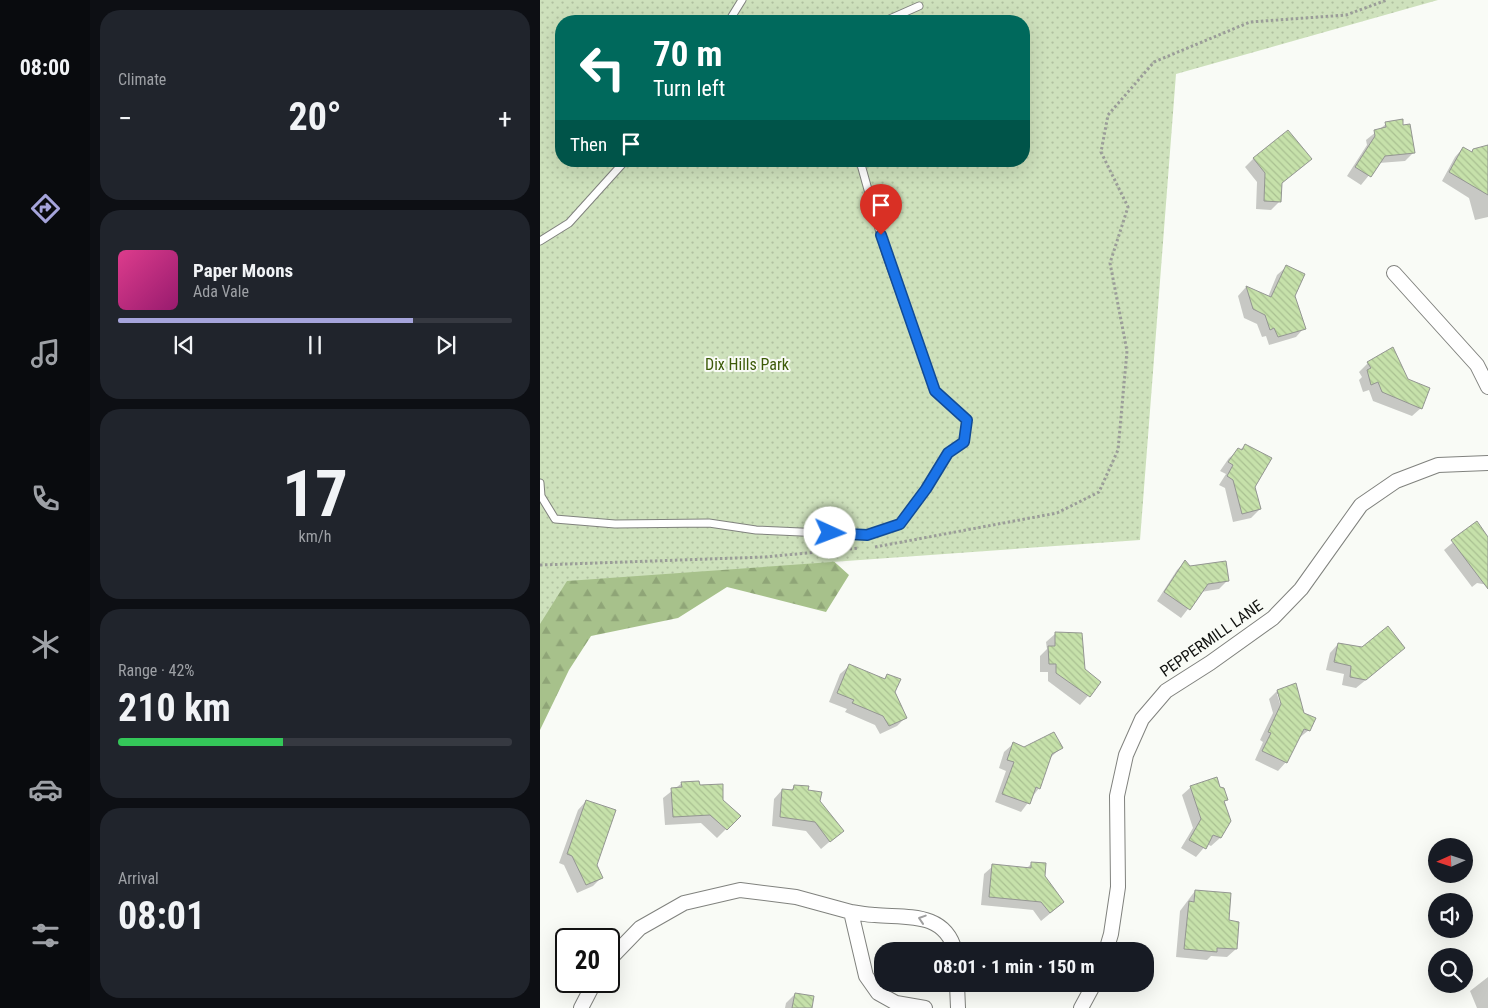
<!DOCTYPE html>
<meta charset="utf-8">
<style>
body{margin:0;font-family:"Roboto Condensed",sans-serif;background:#20242c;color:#f1f3f6;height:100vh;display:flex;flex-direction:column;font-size:19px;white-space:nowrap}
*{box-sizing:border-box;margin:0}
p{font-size:16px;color:#9ea1a6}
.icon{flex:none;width:28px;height:28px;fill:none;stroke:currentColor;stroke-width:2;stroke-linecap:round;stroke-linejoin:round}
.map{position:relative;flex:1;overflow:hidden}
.panel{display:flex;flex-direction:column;gap:10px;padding:10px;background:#0d0f14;width:450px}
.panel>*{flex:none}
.hud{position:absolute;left:15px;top:15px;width:475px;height:152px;border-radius:20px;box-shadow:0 5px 20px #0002;background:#00695c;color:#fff;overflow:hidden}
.needle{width:32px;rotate:267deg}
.fabs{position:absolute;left:888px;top:838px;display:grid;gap:10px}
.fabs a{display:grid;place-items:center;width:45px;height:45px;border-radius:50%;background:#171b24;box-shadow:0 5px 20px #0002;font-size:25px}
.speed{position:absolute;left:15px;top:928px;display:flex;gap:10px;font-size:25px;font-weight:700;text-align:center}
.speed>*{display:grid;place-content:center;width:65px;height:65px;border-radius:50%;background:#171b24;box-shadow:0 5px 20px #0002;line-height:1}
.speed .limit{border:2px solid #111;border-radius:8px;background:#fff;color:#111}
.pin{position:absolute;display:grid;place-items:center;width:42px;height:42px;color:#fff;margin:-51px -21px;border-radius:50% 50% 50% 0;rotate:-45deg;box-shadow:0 0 5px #0007}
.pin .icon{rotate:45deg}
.me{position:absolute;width:55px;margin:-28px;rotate:92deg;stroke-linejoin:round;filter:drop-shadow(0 0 4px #0008)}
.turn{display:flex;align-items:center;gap:18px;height:105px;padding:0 15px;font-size:22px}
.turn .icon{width:65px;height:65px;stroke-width:2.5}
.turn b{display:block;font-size:35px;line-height:42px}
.then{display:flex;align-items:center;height:48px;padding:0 15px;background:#0003;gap:10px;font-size:19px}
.big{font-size:38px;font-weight:700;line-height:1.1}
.panel .tile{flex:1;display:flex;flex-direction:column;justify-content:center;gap:8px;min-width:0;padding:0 18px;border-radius:20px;background:#20242c}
.panel .dial{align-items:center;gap:0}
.dial b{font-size:65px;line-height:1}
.song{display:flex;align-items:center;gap:15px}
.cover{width:60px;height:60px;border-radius:8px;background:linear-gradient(135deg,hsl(330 70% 55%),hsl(320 70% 35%))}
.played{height:5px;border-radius:2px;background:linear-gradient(90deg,#a5a4db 75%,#363941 75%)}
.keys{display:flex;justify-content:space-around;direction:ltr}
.heat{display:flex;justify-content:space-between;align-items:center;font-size:28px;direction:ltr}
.charge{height:8px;border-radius:4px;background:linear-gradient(90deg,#34c759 42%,#363941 0)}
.trip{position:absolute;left:334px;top:942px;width:280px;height:50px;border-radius:20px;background:#171b24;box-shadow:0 5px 20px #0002;font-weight:700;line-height:50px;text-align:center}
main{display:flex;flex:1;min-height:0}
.tabs{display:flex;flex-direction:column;width:90px;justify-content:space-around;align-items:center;background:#090b0e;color:#9ea1a6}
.tabs .icon{width:35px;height:35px}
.tabs .active{color:#a5a4db}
.tabs b{font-size:22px;color:#f1f3f6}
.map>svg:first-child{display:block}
.forest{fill:url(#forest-firs)}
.park{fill:url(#park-dots);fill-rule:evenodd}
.shadow{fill:#0003;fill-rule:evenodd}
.building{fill:url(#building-back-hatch);stroke:#949692}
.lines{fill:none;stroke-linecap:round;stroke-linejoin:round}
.lane-casing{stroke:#80827e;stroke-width:9}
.street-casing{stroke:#80827e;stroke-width:16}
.path{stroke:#9b9d99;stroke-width:3;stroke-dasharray:2.5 2.5;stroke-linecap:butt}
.lane{stroke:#fff;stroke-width:7}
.street{stroke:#fff;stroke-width:14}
.oneway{stroke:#9f9f9f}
.route-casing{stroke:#114b97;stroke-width:12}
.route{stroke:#1a73e8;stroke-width:9}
.labels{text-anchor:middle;stroke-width:4;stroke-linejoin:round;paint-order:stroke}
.park-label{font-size:16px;fill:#3d5b09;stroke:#f9fbf6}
.street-label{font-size:16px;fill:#0f100e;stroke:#f9fbf6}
</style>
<main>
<nav class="tabs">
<b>08:00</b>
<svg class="icon active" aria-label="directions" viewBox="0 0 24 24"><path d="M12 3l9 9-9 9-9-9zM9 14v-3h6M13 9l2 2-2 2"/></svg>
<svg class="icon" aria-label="music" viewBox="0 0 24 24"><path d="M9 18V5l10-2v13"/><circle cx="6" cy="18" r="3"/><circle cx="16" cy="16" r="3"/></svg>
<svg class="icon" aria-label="phone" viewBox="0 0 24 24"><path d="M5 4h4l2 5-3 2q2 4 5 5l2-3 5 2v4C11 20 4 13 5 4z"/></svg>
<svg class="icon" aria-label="climate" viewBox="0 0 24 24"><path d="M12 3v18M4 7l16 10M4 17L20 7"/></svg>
<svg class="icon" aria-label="car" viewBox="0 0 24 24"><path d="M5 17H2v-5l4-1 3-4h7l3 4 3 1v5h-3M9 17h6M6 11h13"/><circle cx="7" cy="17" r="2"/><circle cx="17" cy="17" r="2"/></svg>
<svg class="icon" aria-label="filters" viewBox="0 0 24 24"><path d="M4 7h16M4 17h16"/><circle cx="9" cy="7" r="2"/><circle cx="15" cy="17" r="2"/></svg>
</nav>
<section class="panel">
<div class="tile"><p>Climate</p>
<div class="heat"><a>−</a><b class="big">20°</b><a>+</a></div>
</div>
<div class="tile">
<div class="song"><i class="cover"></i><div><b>Paper Moons</b><p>Ada Vale</p></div></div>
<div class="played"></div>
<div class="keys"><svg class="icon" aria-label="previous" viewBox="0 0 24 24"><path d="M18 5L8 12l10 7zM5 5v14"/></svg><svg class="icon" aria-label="pause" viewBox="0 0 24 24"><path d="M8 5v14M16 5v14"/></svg><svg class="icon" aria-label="next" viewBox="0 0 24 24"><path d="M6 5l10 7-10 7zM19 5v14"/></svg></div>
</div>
<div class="tile dial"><b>17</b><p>km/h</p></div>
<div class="tile"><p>Range · 42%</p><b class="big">210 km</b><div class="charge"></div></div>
<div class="tile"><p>Arrival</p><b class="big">08:01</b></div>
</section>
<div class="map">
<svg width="948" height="1008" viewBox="0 0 948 1008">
<defs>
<pattern id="forest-firs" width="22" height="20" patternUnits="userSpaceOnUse" patternTransform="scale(1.25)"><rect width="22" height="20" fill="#a7c18b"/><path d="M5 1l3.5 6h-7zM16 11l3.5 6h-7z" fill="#8fa577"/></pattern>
<pattern id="park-dots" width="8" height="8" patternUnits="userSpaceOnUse" patternTransform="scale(1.25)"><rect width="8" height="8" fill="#cee1bc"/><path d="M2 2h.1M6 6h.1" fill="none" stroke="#b0c0a0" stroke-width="1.8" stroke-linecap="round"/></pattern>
<pattern id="building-back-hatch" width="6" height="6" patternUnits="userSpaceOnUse" patternTransform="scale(1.25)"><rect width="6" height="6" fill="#c6e1aa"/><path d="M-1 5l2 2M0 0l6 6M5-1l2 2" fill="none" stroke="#a9c091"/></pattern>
</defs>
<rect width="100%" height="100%" fill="#f9fbf6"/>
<!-- forest -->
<path class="forest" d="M0,502L268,538L309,575L286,612L187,587L138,618L51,636L29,670L0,730Z"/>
<!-- park -->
<path class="park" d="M0,0H898L636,74L600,540L27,581L0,624ZM21,21H484V161H21Z"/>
<!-- shadow -->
<path class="shadow" d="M846,124L862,126L874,152L865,161L839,163L821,185L807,176L827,145L826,140Z
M948,146V217L935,220L929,198L902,181L915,157L923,148L931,153Z
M714,158L770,159L741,184L740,201L731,210L716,209L717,182L705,167Z
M746,267L764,328L756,337L729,345L726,336L722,337L717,324L704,318L698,296L706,287L728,297L737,275Z
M828,363L881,408L872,416L833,401L829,390L823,392L819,380L822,377L819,372Z
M706,445L720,509L711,518L693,522L685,488L679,485L686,474L680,471L689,458Z
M936,523L948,538V585L937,583L932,587L904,550Z
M645,562L649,568L687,581L679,589L661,592L641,618L617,601L637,570Z
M515,634L543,670L560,682L540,705L508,681V672H500V656L507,649L506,642Z
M798,644L855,656L816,688L802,685L804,674L786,670L790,653Z
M309,666L343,680L348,675L366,717L357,726L340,734L335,725L305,712L307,709L289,702L300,674Z
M737,691L769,730L759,738L746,762L738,771L715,760L723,742L720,740L733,713L729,699ZM737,694H739L742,710Z
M473,744L484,748H521L510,758L499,788L481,812L455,802L466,771L459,768L464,752Z
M142,783L158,787L182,800L199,816L177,838L161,823L125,825L123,798Z
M254,787L267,791L279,801L302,831L281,849L266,831L232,826L234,799L242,790L250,791Z
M651,787L686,800L683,802L680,838L671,846L667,844L656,857L641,848L653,828L642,795Z
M46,801L55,865L61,878L53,886L37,893L24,865L19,863L38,810Z
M492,863L522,902L513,911L501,921L493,910L441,905L444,874L453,866L486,869Z
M655,891L687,922L696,949L687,957L671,956L667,960L636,957L640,911Z
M948,977V1008H937L930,991Z
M255,994L271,1008H245L246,1003Z"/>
<!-- building -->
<path class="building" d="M863,119V125L870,124L875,153L845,156L831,177L815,167L835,136L834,130L846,127L845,122Z
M748,130L772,159L742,183L741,202L724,201L725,173L713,158Z
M948,145V195L909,172L923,147L932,152L933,149Z
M746,265L765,274L755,296L766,329L738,337L734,328L730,330L725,315L713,309L706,286L731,297Z
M853,347L868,379L890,388L882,409L842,392L838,382L831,385L827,370L831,368L827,362Z
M705,444L732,458L715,487L721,509L702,514L693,480L687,476L693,465L688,462L698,448L702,450Z
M937,521L948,537V589L911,540Z
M645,560L650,566L686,561L689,581L668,584L650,610L624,592Z
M848,626L865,648L826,680L810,677L811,666L794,662L798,643L822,647Z
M515,632L542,633L545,669L561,682L550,697L516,673V664H509L508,646H515Z
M309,664L345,679L347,674L361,679L355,692L367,718L349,726L343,716L312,703L314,700L297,693Z
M756,683L764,713L776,718L770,731L764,729L747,763L722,751L731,733L728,732L741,704L737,690Z
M514,732L523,748L512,754L500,789L496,787L490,804L462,794L474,762L467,760L473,742L484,747Z
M677,777L680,787L684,788L688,800L684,801L691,821L681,838L673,835L666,849L649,840L661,819L650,786Z
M159,781L160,785L183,784V800L201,816L187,830L170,815L133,817L131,788L142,787L141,782Z
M254,785L269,786L268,790L282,792L280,801L304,831L290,842L275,822L240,817L242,789L253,790Z
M46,800L76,810L57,865L63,878L46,885L32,856L27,854Z
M491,862L506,863L505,876L524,902L510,913L501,902L449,897L452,864L491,868Z
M655,890L691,893L689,920L699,922L697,949L677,948V952L644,949L649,901L654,902Z
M255,993L274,996L272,1008H252Z"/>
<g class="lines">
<!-- lane casing -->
<g class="lane-casing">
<path id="lane" d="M189,21L202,0
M345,21L379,6
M0,241L29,223L85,161
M0,483L1,496L15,519L75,524L169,523L216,530L327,535L360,524L386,489L408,453L424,442L427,420L395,391L346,254L320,161"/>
</g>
<!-- street casing -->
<g class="street-casing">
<path id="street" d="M854,273L937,365L948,387
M566,951L571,934L578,887L577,796L586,755L602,719L626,691L670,663L733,618L761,589L821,505L856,481L898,465L948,463
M69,960L100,928L144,903L200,890L256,897L311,912
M417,984L418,1008
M41,1008L55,981
M385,1008L356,1003L338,993L326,976L311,912C319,913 327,915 335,915C365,918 405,911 415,951
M541,1008L554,984"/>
</g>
<!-- path -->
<path class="path" d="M335,547L517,513L559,492L578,450L587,351L570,263L588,207L561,152L568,115L614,62L710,22L806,15L847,0
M0,565L225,557L319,548"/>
<!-- lane -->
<use href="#lane" class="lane"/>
<!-- street -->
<use href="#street" class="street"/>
</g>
<!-- one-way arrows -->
<defs><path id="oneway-chevron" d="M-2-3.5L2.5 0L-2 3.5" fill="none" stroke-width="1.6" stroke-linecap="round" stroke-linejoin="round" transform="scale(1.25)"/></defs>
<use class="oneway" href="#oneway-chevron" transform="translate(382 919) rotate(-162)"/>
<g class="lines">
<!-- route casing -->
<g class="route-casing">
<path id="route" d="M290,533L327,535L360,524L386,489L408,453L424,442L427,420L395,391L341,235"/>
</g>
<!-- route -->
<use href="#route" class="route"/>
</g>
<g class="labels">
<!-- park labels -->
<g class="park-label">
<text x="207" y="370">Dix Hills Park</text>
</g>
<!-- street labels -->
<g class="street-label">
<text transform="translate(671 638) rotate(-35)" y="6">PEPPERMILL LANE</text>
</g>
</g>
</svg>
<div class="fabs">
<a><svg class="needle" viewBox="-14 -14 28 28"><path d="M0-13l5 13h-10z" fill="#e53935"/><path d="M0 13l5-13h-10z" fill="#9ea1a6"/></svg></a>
<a><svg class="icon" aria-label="sound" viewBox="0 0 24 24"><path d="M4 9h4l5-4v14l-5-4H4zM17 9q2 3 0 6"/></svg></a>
<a><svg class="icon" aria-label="search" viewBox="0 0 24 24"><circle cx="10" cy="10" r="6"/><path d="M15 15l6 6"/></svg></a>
</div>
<div class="speed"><div class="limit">20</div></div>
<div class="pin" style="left:341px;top:235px;background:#d93025"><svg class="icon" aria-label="arrive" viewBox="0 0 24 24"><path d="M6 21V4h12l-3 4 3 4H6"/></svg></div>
<svg class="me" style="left:290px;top:533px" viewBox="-20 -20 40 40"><circle r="19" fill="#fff"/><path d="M0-13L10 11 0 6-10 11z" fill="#1a73e8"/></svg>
<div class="trip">08:01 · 1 min · 150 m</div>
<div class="hud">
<div class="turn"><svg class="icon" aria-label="left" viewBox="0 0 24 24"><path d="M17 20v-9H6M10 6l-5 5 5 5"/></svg><div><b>70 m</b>Turn left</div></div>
<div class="then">Then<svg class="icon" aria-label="arrive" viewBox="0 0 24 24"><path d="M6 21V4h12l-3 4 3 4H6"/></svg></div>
</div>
</div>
</main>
